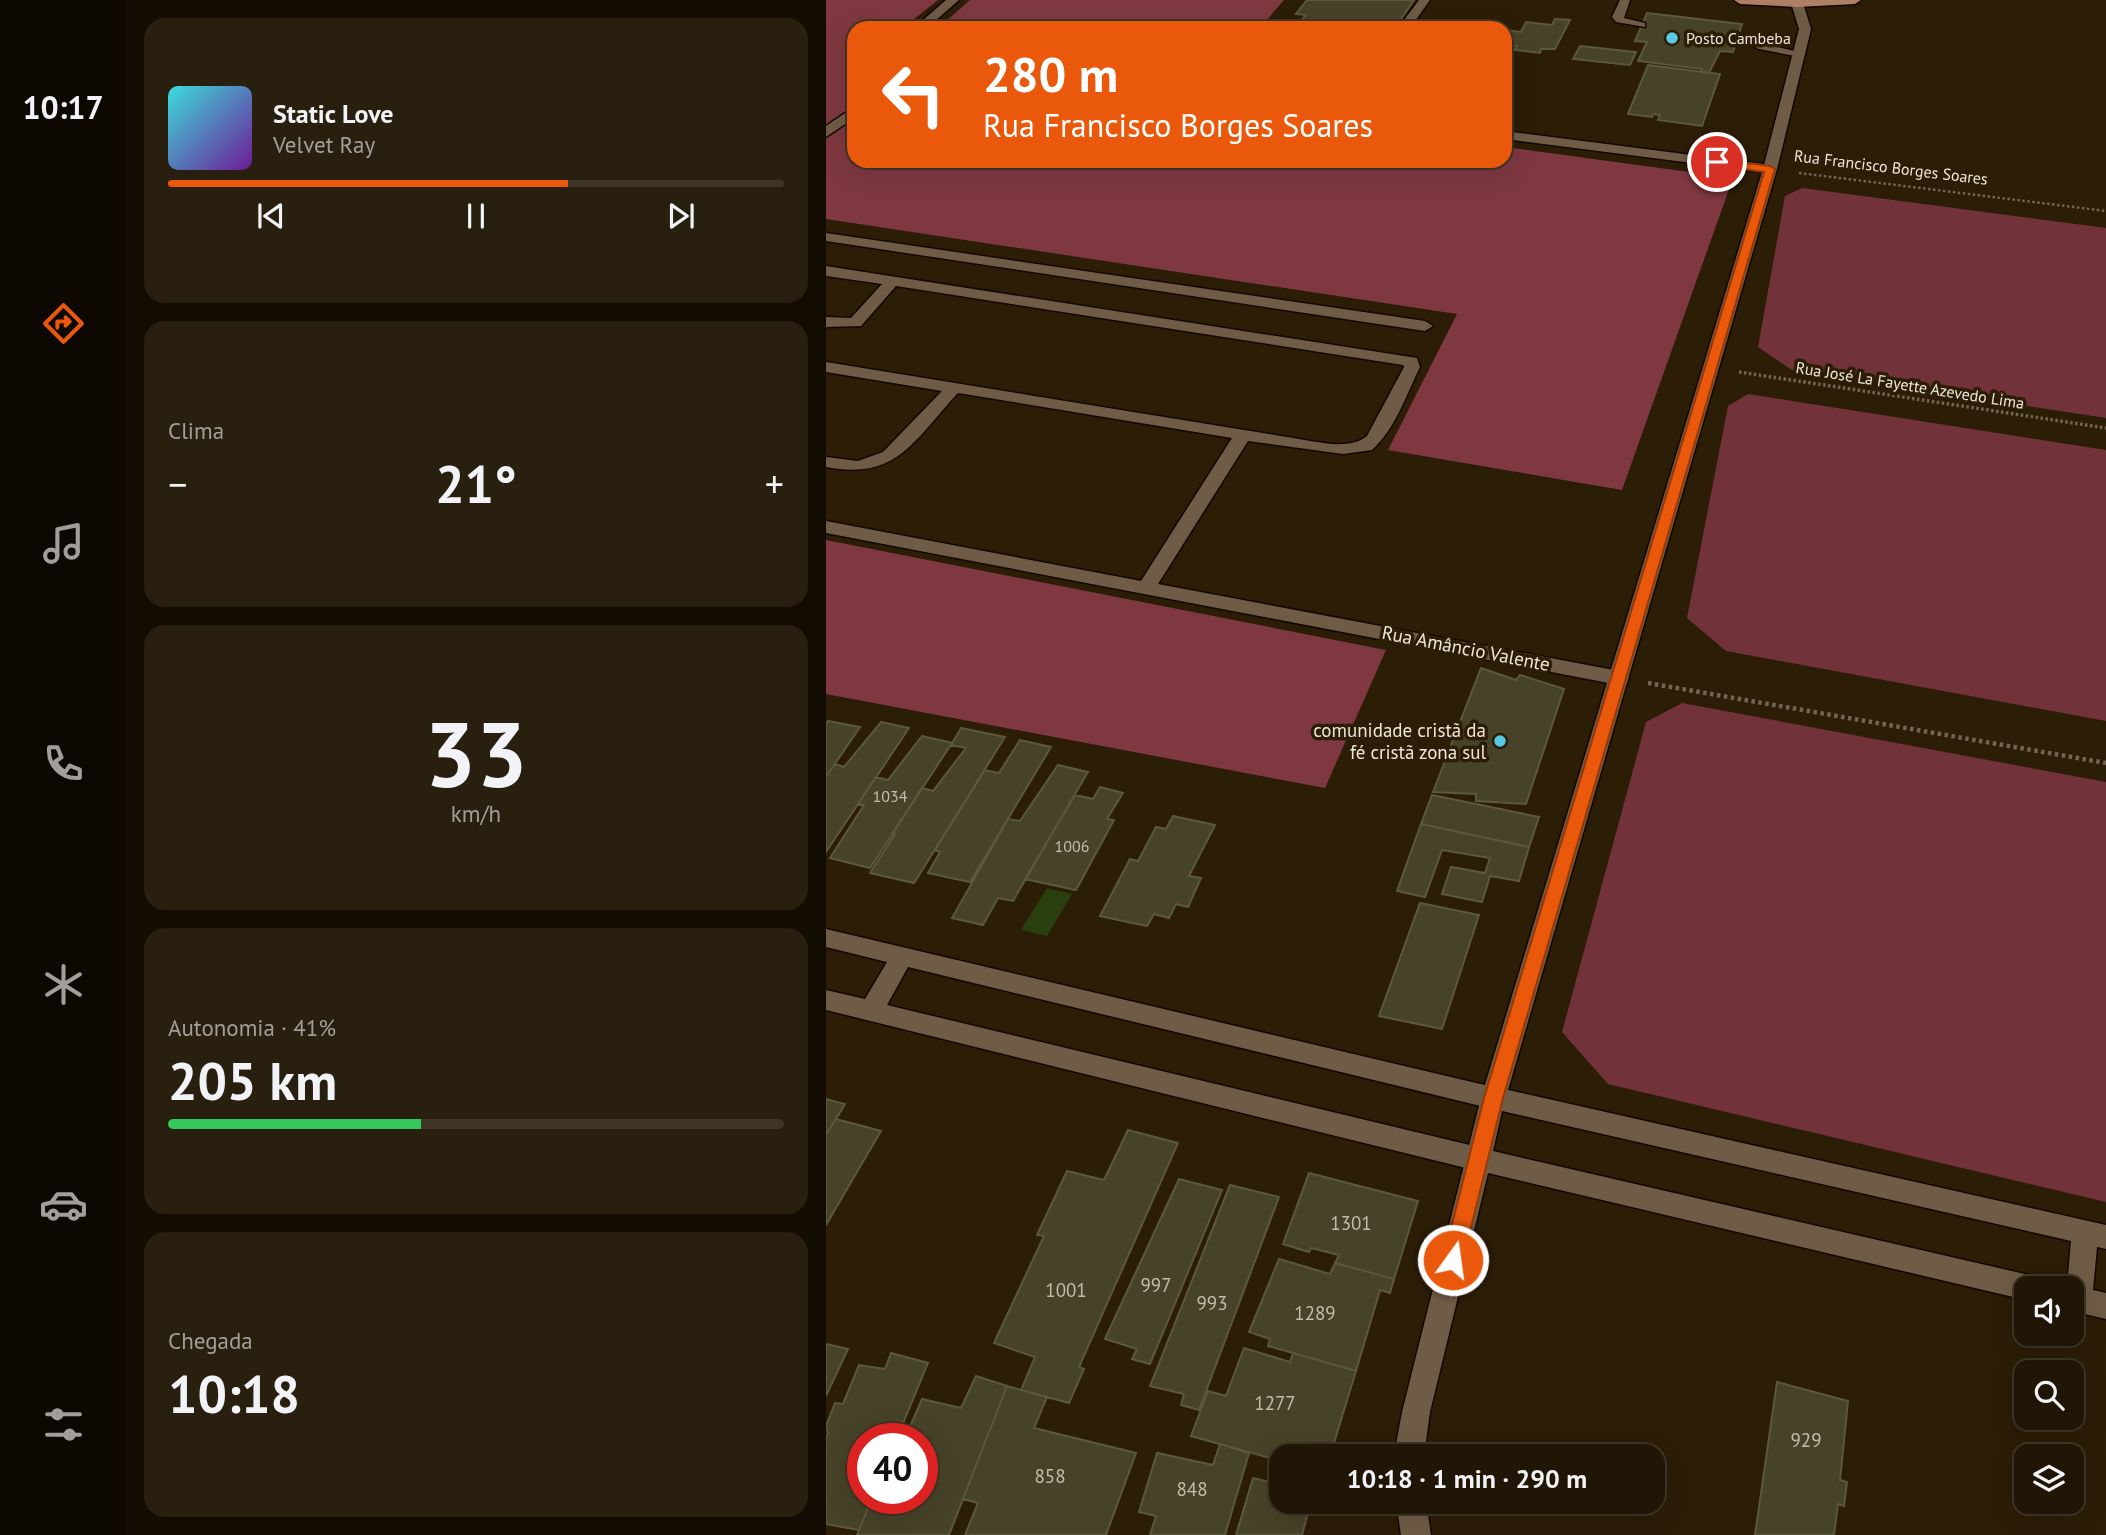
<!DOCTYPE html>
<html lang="pt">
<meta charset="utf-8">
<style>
body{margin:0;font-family:"PT Sans",sans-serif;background:#291f0f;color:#f1f3f6;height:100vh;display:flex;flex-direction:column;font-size:26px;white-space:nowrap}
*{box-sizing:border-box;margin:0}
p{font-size:23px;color:#a29f9a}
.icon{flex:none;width:38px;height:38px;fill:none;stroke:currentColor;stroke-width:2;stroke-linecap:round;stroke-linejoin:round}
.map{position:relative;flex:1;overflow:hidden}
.side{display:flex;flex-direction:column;gap:18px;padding:18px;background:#120c03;width:700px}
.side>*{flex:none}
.hud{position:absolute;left:21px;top:21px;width:665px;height:147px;border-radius:21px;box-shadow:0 7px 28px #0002,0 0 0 2px #3e3527;background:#ea580c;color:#fff;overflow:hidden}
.controls{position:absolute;left:1188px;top:1276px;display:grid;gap:14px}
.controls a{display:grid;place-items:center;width:70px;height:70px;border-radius:14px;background:#211605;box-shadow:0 7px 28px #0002,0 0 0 2px #3e3527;font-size:35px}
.speed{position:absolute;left:21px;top:1423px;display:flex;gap:14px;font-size:35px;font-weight:700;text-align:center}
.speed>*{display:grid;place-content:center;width:91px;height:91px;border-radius:50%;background:#211605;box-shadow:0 7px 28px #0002,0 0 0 2px #3e3527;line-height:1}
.speed .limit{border:10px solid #d22;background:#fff;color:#111}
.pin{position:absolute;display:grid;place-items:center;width:60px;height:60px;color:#fff;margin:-30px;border:4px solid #fff;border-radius:50%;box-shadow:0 2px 7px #0007}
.me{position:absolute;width:77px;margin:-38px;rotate:14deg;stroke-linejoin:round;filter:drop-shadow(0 0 5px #0008)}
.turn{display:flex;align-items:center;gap:24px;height:147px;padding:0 21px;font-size:32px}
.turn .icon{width:91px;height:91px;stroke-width:2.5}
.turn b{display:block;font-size:49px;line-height:60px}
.big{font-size:52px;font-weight:600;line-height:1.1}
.side .tile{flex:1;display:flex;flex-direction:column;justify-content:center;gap:10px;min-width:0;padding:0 24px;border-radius:21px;background:#291f0f}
.side .dial{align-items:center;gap:0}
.dial b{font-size:91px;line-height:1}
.song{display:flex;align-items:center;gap:21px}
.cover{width:84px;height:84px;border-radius:10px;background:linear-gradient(135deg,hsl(180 70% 55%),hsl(280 70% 35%))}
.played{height:7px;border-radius:4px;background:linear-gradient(90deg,#ea580c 65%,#3e3527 65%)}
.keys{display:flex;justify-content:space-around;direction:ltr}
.heat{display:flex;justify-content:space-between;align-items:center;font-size:38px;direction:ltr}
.charge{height:10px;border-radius:5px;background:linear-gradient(90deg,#34c759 41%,#3e3527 0)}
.trip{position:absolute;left:443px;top:1444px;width:396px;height:70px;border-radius:21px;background:#211605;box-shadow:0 7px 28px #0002,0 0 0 2px #3e3527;font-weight:600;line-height:70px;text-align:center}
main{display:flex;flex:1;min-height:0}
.tab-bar{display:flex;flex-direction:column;width:126px;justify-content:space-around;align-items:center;background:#0d0902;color:#a29f9a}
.tab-bar .icon{width:49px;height:49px}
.tab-bar .active{color:#ea580c}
.tab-bar b{font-size:32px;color:#f1f3f6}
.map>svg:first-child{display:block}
.green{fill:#713239}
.forest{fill:#7f3840}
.water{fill:#293f0e}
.building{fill:#464328;stroke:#5c583d;stroke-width:2}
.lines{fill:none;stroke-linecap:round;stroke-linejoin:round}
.lane-casing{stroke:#140700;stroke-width:3}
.street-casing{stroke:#140700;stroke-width:3}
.secondary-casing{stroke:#140700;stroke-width:3}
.primary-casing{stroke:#140700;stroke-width:3}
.path-far2{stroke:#736553;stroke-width:2.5;stroke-dasharray:2.5 2.5;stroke-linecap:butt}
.path-far1{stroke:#736553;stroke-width:3.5;stroke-dasharray:2.5 2.5;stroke-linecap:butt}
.path{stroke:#736553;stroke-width:4.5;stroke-dasharray:3.5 3.5;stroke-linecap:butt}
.lane{fill:#6f5c46;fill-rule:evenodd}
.street{fill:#6f5c46;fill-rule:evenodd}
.secondary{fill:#6f5c46;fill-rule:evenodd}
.primary{fill:#af7f65;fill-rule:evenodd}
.route{fill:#ea580c;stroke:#983908;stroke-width:2}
.poi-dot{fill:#59c8e4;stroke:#2c1d07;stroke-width:2.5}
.labels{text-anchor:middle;stroke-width:7;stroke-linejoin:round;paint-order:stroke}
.far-poi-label{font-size:16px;fill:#efe5d8;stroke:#2c1d07;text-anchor:start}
.far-street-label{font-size:16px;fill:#efe5d8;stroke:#2c1d07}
.number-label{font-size:16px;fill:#c5bcac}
.street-label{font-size:19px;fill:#efe5d8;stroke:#2c1d07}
.poi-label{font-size:19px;fill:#efe5d8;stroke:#2c1d07;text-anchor:end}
.near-number-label{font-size:19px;fill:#c5bcac}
</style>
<main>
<nav class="tab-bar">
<b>10:17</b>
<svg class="icon active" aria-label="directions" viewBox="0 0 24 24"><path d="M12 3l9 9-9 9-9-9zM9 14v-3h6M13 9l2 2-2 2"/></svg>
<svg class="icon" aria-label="music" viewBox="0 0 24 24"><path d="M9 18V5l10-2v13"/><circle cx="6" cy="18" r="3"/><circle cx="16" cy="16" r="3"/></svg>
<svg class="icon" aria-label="phone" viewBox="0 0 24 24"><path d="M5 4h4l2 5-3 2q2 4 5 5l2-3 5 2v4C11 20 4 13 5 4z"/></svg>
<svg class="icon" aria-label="climate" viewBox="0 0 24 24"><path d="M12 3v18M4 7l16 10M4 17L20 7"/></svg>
<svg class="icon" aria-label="car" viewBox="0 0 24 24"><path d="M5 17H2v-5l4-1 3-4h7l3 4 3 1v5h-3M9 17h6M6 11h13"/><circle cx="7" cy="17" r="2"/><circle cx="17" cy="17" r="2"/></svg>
<svg class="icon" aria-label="filters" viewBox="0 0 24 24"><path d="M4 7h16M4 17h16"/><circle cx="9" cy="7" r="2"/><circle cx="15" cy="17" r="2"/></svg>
</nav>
<section class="side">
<div class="tile">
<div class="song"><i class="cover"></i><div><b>Static Love</b><p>Velvet Ray</p></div></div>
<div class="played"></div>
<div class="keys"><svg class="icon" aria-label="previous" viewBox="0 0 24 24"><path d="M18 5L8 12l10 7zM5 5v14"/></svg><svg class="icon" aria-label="pause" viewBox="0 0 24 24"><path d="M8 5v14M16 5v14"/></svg><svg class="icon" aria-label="next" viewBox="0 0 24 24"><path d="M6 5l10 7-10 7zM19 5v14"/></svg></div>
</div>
<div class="tile"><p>Clima</p>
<div class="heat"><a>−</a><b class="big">21°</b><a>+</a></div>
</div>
<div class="tile dial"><b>33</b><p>km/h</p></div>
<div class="tile"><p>Autonomia · 41%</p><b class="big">205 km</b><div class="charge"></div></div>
<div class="tile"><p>Chegada</p><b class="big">10:18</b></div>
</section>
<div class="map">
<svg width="1280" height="1535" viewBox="0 0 1280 1535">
<rect width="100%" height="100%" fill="#2c1d07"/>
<!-- green -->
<path class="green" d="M976,188L1280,228V418L966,370L932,347L959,196Z
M922,394L1280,450V721L900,651L861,618L902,406Z
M856,703L1280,782V1202L782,1084L736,1032L820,722Z"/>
<!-- forest -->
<path class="forest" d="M0,0H112L77,28H28V161H679V147L907,178L796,490L562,450L631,314L0,219Z
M144,0H458L434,28H112Z
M0,540L560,650L499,788L0,694Z"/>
<!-- water -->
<path class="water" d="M221,888L246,894L221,936L195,930Z"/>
<!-- building -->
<path class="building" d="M481,0H588L569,28H469L480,15L470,14Z
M821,13L916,24L907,52L894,51L883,73L875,72L876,69L812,61L821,42L809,41Z
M729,19L744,20L729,49H715L714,53L689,50L691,46L679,45V30L695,32L700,22L726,25Z
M754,46L810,52L804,65L747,59Z
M822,65L894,74L876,126L832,120L834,115L827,114L826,117L802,114Z
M822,65L894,74L876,126L832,120L834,115L827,114L826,117L802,114Z
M655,668L690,680L694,675L738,689L700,804L650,801V794L607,792Z
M2,721L34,727L0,777V724Z
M55,722L83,728L0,852V777L9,764L18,767Z
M135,728L179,737L88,883L44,873L69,834H66L96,788L107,791L140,748L125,745Z
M96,736L126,743L44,868L4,858L38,805L32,804L50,777L62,780Z
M194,740L225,747L144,882L102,873L114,852L109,850L159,770L173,773Z
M232,765L262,772L187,901L172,898L157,925L126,918L182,819L194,821Z
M274,787L297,793L281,819L288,820L250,890L199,879L249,795L267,799Z
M606,795L713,817L703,847L595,824Z
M347,816L389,825L363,876L375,878L362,907L350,904L343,918L328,914L321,926L274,916L304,859L312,861L330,827L340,829Z
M595,824L703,847L693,881L664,876L656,902L616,894L625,867L659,873L664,858L616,850L599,897L571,891Z
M594,903L653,915L616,1029L553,1016Z
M0,1099L19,1104L0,1135Z
M10,1119L55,1131L0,1225V1135Z
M302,1130L352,1143L253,1367L258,1369L243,1403L195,1390L209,1357L168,1343L218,1236L211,1235L241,1171L278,1180Z
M483,1173L592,1201L568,1279L509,1263L513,1255L485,1248L483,1252L457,1244Z
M353,1179L396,1190L324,1364L306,1359L311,1349L279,1339Z
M404,1185L453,1197L373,1410L355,1405L358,1394L324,1386Z
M453,1259L504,1274L509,1263L568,1279L564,1293L554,1290L530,1371L442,1346L444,1339L423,1332Z
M0,1344L22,1349L0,1396Z
M418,1348L464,1362L467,1353L530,1371L504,1456H455V1461L365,1436L382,1391L400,1396Z
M65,1353L102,1363L71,1438H37V1498H46L33,1530L0,1524V1438L2,1433L0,1426L9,1403L17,1404L33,1365L59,1369Z
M150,1376L181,1386L123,1535H31L46,1498H96V1438H79L96,1399L135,1408Z
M951,1382L1022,1401L1014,1480L1021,1482L1018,1506L1012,1504L1008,1535H929Z
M181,1386L221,1397L208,1428L310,1453L280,1535H139L152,1503L137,1499Z
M394,1444L423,1453L399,1535H324L330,1516L313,1512L331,1453L387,1465Z
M427,1478L455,1485V1502H485L476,1535H410Z"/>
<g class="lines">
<!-- lane casing -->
<g class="lane-casing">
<path id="lane" d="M593,0H604L584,28H572Z
M794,0H804L798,18L819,23V27L790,22L786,17Z
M912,33L940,44L980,54L974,57L933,49L908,38V34Z"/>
</g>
<!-- street casing -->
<g class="street-casing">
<path id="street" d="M120,0H133L101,28H88Z
M28,107V118L0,137V126Z
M679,131L944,165L951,169L944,173L679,139Z
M0,233L599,321L607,326L599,331L0,241Z
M0,266L591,358L594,367C580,395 570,428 546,450L517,454L422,441L332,584L793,671L800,673L803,678L800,683L793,685L0,533V521L315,581L406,438L132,393C88,440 71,481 0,467V457L32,461L57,452L116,391L0,372V362L461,437C483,440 523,452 541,436L578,367L577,365L70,286L35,326L0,327V317L25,318L56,284L0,276Z
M0,929L667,1087L676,1090L679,1098L676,1106L667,1109L82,967L61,1005L652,1147L661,1151L665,1159L661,1167L652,1171L0,1010V990L39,999L61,962L0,947Z"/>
</g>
<!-- secondary casing -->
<g class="secondary-casing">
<path id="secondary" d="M969,0L977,3L985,29L951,169L682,1090L1280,1225V1249L1271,1247L1267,1290L1280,1293V1319L1246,1311V1288H1238L1241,1287L1245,1241L676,1111L667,1151L1203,1275L1213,1279L1217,1288H1200V1300L662,1173L604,1412L598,1456H568L576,1412L655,1098L937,169L973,29L965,3Z
M570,1502H600L605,1535H575Z"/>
</g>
<!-- primary casing -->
<g class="primary-casing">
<path id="primary" d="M908,0H1035L1029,4L971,7L914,4Z"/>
</g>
<!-- path-far2 -->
<path class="path-far2" d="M973,173L1280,211"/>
<!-- path-far1 -->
<path class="path-far1" d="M913,372L1280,428"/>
<!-- path -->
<path class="path" d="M822,683L1280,763"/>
<!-- lane -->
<use href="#lane" class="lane"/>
<!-- street -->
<use href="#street" class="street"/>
<!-- secondary -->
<use href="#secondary" class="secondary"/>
<!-- primary -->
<use href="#primary" class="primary"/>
</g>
<!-- route -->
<path class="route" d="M891,159L944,166L949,169L677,1098L637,1260L634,1267L627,1270L619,1267L617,1260L658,1098L938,172L887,165V160Z"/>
<!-- markers -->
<g class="poi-dot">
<circle cx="846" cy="38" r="7"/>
<circle cx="674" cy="741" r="7"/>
</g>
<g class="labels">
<!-- far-poi labels -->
<g class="far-poi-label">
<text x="860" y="44">Posto Cambeba</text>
</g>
<!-- far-street labels -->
<g class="far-street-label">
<text transform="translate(1065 167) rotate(7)" y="6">Rua Francisco Borges Soares</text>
<text transform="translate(1084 385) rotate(9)" y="6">Rua José La Fayette Azevedo Lima</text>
</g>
<!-- number labels -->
<g class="number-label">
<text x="64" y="802">1034</text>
<text x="246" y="852">1006</text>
</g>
<!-- street labels -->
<g class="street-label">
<text transform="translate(640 648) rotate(11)" y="7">Rua Amâncio Valente</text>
</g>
<!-- poi labels -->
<g class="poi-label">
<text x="660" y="737">comunidade cristã da<tspan x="660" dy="22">fé cristã zona sul</tspan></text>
</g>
<!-- near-number labels -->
<g class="near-number-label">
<text x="525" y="1230">1301</text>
<text x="330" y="1292">997</text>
<text x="240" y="1297">1001</text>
<text x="386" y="1310">993</text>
<text x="489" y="1320">1289</text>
<text x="449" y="1410">1277</text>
<text x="980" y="1447">929</text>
<text x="224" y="1483">858</text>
<text x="366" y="1496">848</text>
</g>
</g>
</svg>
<div class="controls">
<a><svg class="icon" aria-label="sound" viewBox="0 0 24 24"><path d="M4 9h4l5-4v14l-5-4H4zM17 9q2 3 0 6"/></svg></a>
<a><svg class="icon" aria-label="search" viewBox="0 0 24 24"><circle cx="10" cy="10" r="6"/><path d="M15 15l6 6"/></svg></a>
<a><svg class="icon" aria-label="layers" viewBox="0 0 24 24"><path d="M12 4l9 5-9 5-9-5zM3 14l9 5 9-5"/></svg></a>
</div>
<div class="speed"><div class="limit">40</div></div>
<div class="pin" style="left:891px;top:162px;background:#d93025"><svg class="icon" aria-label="arrive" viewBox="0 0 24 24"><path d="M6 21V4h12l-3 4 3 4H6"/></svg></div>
<svg class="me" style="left:627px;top:1260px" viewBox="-20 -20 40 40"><circle r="17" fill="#ea580c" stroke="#fff" stroke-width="3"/><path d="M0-11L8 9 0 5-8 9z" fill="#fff"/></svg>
<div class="trip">10:18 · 1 min · 290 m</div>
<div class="hud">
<div class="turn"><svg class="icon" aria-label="left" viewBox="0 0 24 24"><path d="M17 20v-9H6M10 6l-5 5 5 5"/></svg><div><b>280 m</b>Rua Francisco Borges Soares</div></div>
</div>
</div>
</main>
